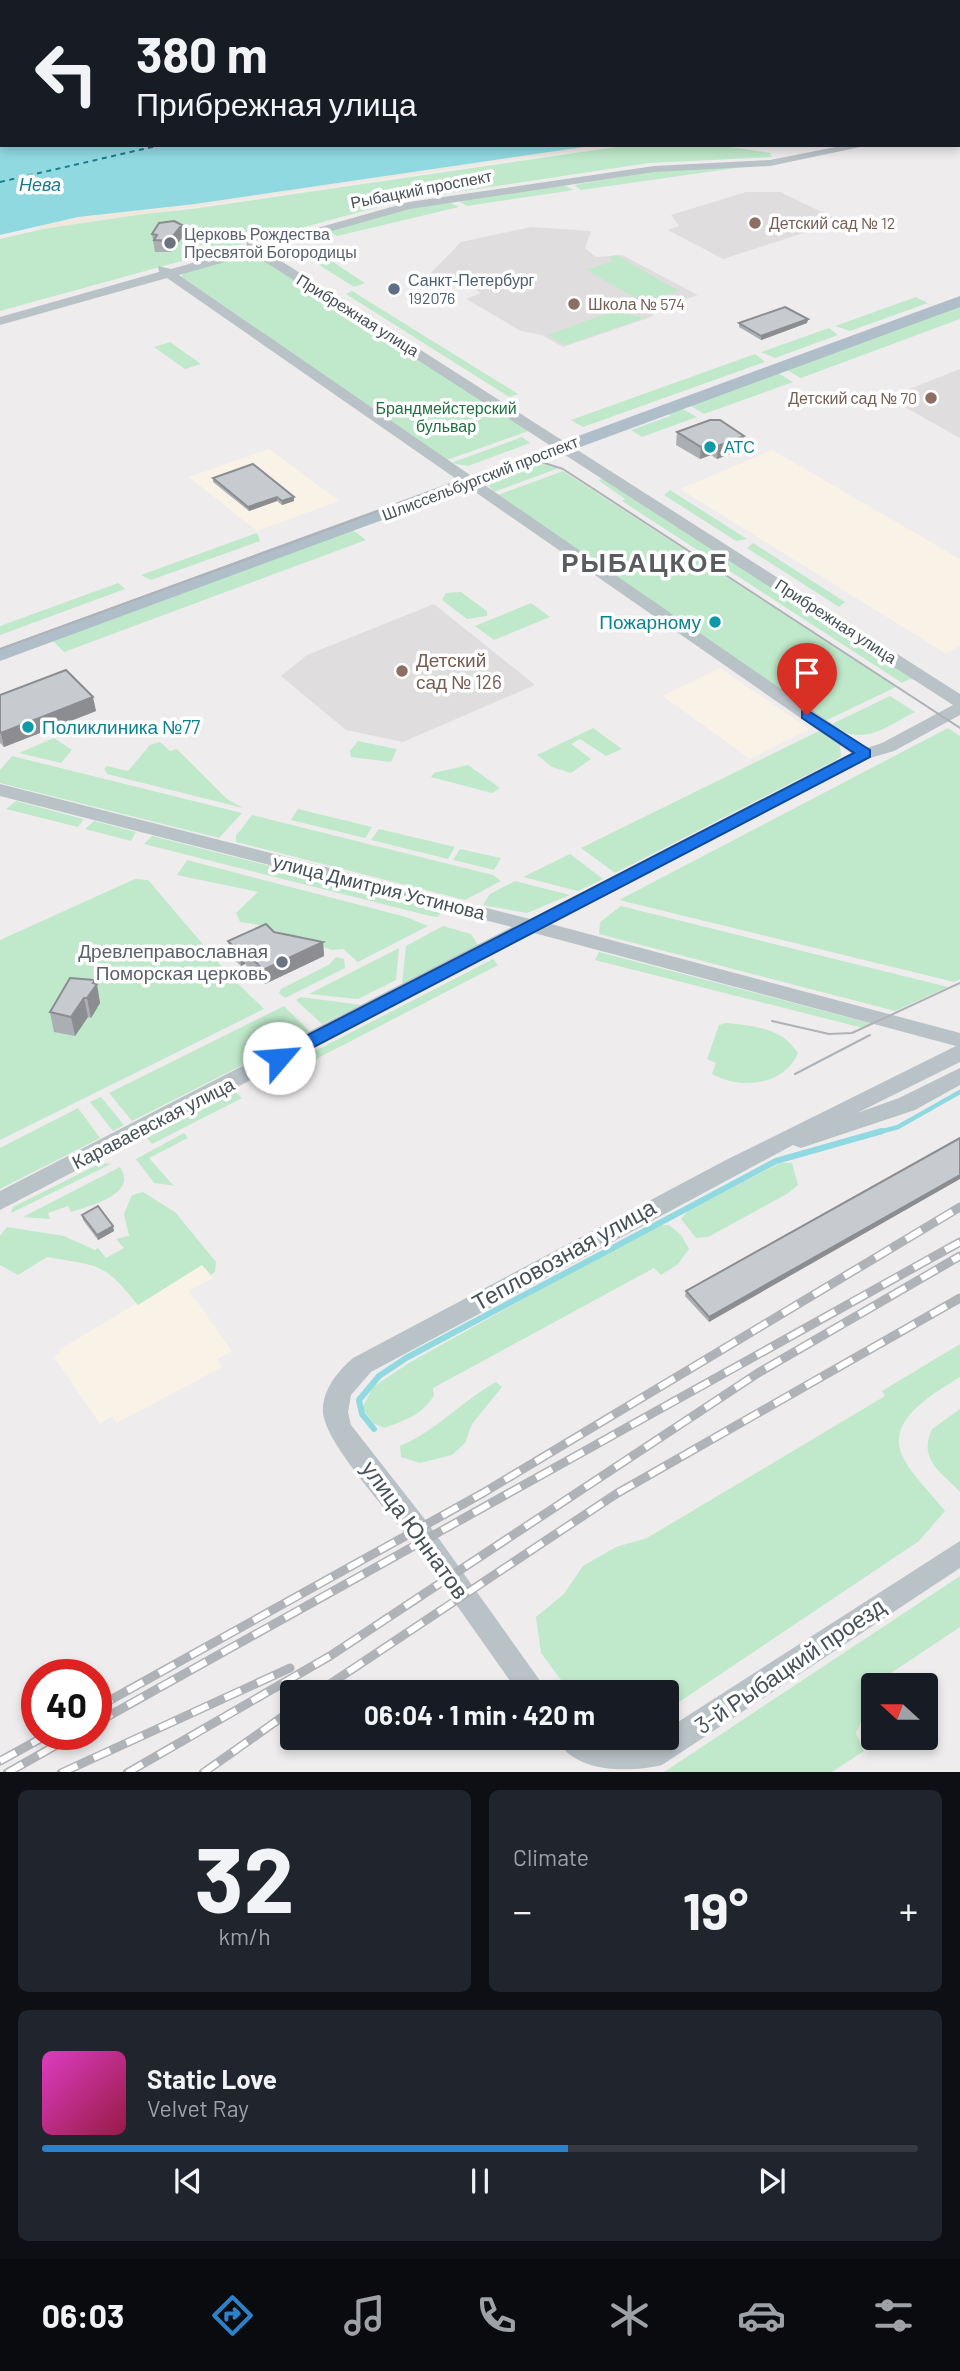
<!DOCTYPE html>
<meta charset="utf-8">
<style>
body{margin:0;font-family:Barlow,sans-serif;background:#20242c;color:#f1f3f6;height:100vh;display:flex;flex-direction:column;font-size:26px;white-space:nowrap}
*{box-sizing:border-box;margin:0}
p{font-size:23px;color:#9ea1a6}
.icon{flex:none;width:38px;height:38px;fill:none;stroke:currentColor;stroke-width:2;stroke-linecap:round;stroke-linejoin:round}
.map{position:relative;height:1772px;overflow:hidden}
.details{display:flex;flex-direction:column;gap:18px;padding:18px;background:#0d0f14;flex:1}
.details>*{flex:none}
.banner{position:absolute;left:0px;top:0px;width:961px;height:147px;box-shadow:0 4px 10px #0003;background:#171b24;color:#f1f3f6;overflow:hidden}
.needle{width:46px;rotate:291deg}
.controls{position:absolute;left:861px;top:1673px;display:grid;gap:14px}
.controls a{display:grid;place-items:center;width:77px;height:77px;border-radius:7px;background:#171b24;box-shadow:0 4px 10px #0003;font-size:35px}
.speed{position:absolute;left:21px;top:1659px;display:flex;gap:14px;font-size:35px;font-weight:700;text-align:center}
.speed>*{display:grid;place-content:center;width:91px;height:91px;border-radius:50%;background:#171b24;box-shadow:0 4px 10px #0003;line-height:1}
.speed .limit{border:10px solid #d22;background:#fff;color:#111}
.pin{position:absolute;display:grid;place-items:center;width:60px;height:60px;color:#fff;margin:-72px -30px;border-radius:50% 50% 50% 0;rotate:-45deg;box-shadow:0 0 7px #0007}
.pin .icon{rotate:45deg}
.me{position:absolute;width:77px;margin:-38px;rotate:63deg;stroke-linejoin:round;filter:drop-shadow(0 0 5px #0008)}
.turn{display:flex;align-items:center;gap:24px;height:147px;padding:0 21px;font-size:32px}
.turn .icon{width:91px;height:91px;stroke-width:2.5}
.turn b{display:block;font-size:49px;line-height:60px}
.big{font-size:52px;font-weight:700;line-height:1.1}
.details .tile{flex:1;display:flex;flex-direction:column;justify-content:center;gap:10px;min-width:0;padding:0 24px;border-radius:10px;background:#20242c}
.details .dial{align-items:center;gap:0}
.dial b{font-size:91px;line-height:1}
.song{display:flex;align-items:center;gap:21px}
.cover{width:84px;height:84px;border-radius:10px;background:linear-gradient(135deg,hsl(310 70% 55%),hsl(340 70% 35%))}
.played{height:7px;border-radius:4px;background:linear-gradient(90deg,#2c81c9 60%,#363941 60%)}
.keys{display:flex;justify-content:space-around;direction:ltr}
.heat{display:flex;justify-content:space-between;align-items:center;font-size:38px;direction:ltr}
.details .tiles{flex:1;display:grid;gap:18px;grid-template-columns:1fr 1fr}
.tile:last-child{grid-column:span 2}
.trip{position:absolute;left:280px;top:1680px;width:399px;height:70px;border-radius:7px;background:#171b24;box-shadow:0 4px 10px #0003;font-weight:700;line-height:70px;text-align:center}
.tabs{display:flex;height:112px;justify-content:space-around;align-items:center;background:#090b0e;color:#9ea1a6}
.tabs .icon{width:49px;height:49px}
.tabs .on{color:#2c81c9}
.tabs b{font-size:32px;color:#f1f3f6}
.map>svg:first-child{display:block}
.commercial{fill:#f9f2e6}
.education{fill:#e0ddde}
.green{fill:#bfe9ca}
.sand{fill:#efe8de}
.water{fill:#90d9e1}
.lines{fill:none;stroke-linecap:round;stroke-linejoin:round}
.stream-far1{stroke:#90d9e1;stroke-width:4.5}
.stream{stroke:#90d9e1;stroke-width:6}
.ferry{stroke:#1a7d89;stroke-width:2;stroke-dasharray:5 4.5;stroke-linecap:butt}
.minor{fill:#b9c2c7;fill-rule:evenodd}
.major{fill:#afbec9;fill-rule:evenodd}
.tram{stroke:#afb2b6;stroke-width:2}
.rail-casing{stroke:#afb2b6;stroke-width:9}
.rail{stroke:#fff;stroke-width:6;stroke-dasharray:18;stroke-linecap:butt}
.wall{fill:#abaeb2}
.shaded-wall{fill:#8b8d91}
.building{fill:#c7cacf;stroke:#8b8d91;stroke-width:2}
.route{fill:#1a73e8;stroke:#114b97;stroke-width:2}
.education-dot{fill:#8d6e63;stroke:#fff;stroke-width:2.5}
.worship-dot{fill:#6b7280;stroke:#fff;stroke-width:2.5}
.service-dot{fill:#5c6f8a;stroke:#fff;stroke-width:2.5}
.culture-dot{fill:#0f9aa8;stroke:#fff;stroke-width:2.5}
.labels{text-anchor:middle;stroke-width:7;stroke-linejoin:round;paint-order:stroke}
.far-street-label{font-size:16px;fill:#475157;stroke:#fff}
.far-education-label{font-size:16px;fill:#785e54;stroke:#fff;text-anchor:start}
.far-worship-label{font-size:16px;fill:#5b616d;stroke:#fff;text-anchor:start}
.far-service-label{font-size:16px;fill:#4e5e75;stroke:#fff;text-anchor:start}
.far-park-label{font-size:16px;fill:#207040;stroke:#fff}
.far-culture-label{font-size:16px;fill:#0d838f;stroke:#fff;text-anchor:start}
.far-water-label{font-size:18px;font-style:italic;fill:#1a7d89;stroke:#fff}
.culture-label{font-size:19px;fill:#0d838f;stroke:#fff;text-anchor:end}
.education-label{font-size:19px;fill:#785e54;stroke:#fff;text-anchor:start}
.street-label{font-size:19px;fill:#475157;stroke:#fff}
.worship-label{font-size:19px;fill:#5b616d;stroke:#fff;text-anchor:end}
.near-street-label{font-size:23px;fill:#475157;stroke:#fff}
.district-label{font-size:26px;font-weight:bold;letter-spacing:2px;fill:#5a5d60;stroke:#fff}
</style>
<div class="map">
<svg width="960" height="1773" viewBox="0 0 960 1773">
<rect width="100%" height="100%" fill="#efeced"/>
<!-- commercial -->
<path class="commercial" d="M269,449L339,501L257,531L189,477Z
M772,450L960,559V646L945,653L680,489Z
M720,668L809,729L750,759L663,696Z
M202,1264L213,1278L189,1291L232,1351L217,1359L222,1367L117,1423L112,1416L100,1424L54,1357L61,1353L59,1350Z"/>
<!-- education -->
<path class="education" d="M746,192H780L841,221L723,259L668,230L679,226L671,215Z
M531,227L591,231L585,248L596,257L622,255L698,295L656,310L651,317L563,347L542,335L521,331L466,299L481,293L462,281L429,275L461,242Z
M960,369V438L901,405L904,391Z
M434,604L535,685L403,742L346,730L281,676L307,655Z"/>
<!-- green -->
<path class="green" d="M630,145H717L770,153L772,157L649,163L403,200L0,311V239L82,220L192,209Z
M750,166L581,190L574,185L655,171Z
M563,185L574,190L467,206L457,200Z
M449,202L459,207L337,236L325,230L414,207Z
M310,247L365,283L354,287L297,251Z
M245,255L259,257L531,430L447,460L182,277V274Z
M616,255L679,291L643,302L586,270L614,261L609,257Z
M352,291L518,394L509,397L346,294Z
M916,297L928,303L850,331L835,326Z
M960,306V319L801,378L785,369Z
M613,311L645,318L565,345L548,335Z
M829,328L838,335L775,358L761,352Z
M170,342L201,364L185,369L154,347Z
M755,354L765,362L583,427L571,420Z
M776,372L793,382L704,414L689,405Z
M679,407L697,417L642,437L631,430L670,416L666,412Z
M522,437L530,443L468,466L451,463Z
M538,463L559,468L494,492L489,486L491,480Z
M563,471L896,687L825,721L498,495Z
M605,478L919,681L910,679L902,683L622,501L625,499L598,480Z
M670,490L747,539L736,541L664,495Z
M353,530L366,540L64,652L53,641Z
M257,533L260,541L151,580L141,575Z
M753,543L845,602L839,607L747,548Z
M118,583L125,589L0,635V626Z
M461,592L487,611V616L467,619L442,600L446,593Z
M531,603L550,617L494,640L475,626Z
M890,696L915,712C883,728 865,747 830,725Z
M593,728L622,749L606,756L580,739L571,744L591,759L571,773L552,767L537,755Z
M948,728L960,736V979L954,982L619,900Z
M821,730L840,745L841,756L836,760L615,873L581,848Z
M54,738L72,750L61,763L19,753Z
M358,741L397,749L391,762L351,757L350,751Z
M160,742L170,751L177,749L227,799L243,808L107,774L104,769L107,766L128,771L150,745Z
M12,756L242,813L219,838L0,783V770Z
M468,765L500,788L492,793L431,777L434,773Z
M16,801L83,819V820L78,827L6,809Z
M298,809L372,827L365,838L291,820Z
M252,815L493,875L501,881L465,900L236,842V836Z
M94,821L136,832L131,841L85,829Z
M379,829L455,847L448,859L371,840Z
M152,836L442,910L438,917L430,916L144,844Z
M460,849L501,858L494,870L453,860Z
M570,854L603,879L578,891L523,877Z
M187,860L406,917L428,926L358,962L343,949L332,950L259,925L240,922L236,913L258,892L177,875Z
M135,879L148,880L230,976L264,1009L0,1140V940Z
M515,881L570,895L527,913L483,905L490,894Z
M621,906L948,987L895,1011L599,934L600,922Z
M443,926L471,934L478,945L402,984L406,946Z
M399,948L396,980L358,999L309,994Z
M599,952L873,1024L863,1028L595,960Z
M336,957L344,959L345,968L285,998L279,993L281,989L330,964Z
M493,959L498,965L260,1088L255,1082Z
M301,997L361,1005L322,1024L296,1000Z
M284,1006L309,1031L132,1121L109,1093Z
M726,1023C754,1026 781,1027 798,1053C784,1086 741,1090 712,1074L716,1063L707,1059L719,1025Z
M236,1092L242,1098L152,1144L147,1138Z
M101,1097L124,1125L113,1131L90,1102Z
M78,1108L100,1138L0,1189V1148Z
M184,1133L188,1138L149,1158L173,1185L178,1186L154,1183L136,1159Z
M101,1163L111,1164L11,1213L13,1207Z
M780,1163H792L798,1185L787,1194L708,1237L696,1238L681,1219L688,1211Z
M120,1167C139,1195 88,1206 71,1212L68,1206L48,1213L50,1219L23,1217Z
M143,1192L175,1212L216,1262L215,1272L211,1275L202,1265L138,1305C102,1261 101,1267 47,1257L18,1275L0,1265V1236L7,1227L64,1236L95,1250L98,1248L106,1258L124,1248L116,1239L129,1236L124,1214L132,1195Z
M656,1225H669L681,1235L689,1249L678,1264L661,1275L654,1268L433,1388L434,1395C424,1414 404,1421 384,1428L373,1423L362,1408L373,1387L409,1363Z
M960,1344V1377C935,1393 882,1421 904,1459C914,1478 932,1494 945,1511L919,1541L667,1710V1692H570L541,1653L536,1617L564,1594L583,1566L616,1547L647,1538L885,1396L882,1391Z
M496,1382L502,1387L472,1424L465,1443L452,1455L420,1463L401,1457L400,1446C436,1431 462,1401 496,1382Z
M960,1409V1492C940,1471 918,1460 932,1429Z
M960,1576V1627L873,1685V1695L856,1733L864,1751L832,1772H664Z"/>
<!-- sand -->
<path class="sand" d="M597,145H611L50,228L40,229L39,226L78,217L195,204Z"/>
<!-- water -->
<path class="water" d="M505,0H960V81L959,2H495Z
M0,84L2,145H597L195,204L78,217L0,235Z"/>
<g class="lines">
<!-- stream-far1 -->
<path class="stream-far1" d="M876,1133L898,1127L960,1092"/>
<!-- stream -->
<path class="stream" d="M374,1429L362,1414L359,1400L379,1376L406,1358L776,1161L882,1131"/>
<!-- ferry -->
<path class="ferry" d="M772,2L778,0
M0,182L161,145"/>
<!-- minor -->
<path class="minor" d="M52,0H62L63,2H53Z
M137,0H154L135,2Z
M382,0H399L380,2Z
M0,71H2V77H0Z
M959,124H960V130H959Z
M846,145H870L770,166L654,172L410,209L264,250L960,694V715L894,751L870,758L551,924L960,1033V1062L857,1113L899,1098L960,1068V1085L915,1110L801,1148L793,1145L371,1372L351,1395L348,1412L351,1425L427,1522L548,1692H518C482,1641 446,1590 409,1539C389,1512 325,1443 323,1412C322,1390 338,1371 353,1358L726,1160L956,1046L534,933L0,1210V1191L512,927L0,796V784L530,919L851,753L167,278L0,325V317L159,272L158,266L171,269L246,248L247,241H255L257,245L409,202L654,166L770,160ZM253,254L953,705L882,743L867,748L179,275Z
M960,1541V1568L662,1765C628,1773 572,1773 557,1738H592L599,1743L619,1745L667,1738V1729Z"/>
<!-- major -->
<path class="major" d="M960,296V307L0,661V648Z"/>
<!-- tram -->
<path class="tram" d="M0,649L507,464L538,461L563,469L960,728
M772,1021L829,1034L852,1033L960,983
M795,1074L870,1035"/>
<!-- rail casing -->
<g class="rail-casing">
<path id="rail" d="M318,1692L616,1494L960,1298
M96,1708L483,1493L960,1207
M96,1723L960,1242
M0,1761L49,1734
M7,1773L76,1734
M61,1773L290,1668
M127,1773L330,1656L758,1373L960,1256
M203,1773L292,1710"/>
</g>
<!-- rail -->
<use href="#rail" class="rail"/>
</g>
<!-- wall -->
<path class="wall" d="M182,225L183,237L170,252H155L152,234Z
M808,319L807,323L761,340L739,327V323Z
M677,432L744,436L743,449L717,459L711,455L700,459L676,445Z
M213,478L294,497V501L282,505L277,501L249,511L213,482Z
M0,695L96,711L4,747L0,743Z
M274,932L323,942L324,956L265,984L245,964L241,966L229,955L228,941Z
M95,980L100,1003L91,1018L88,1017L75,1036L54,1032L50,1012Z
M960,1138L709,1322L685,1296L686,1291Z
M82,1215L114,1231L98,1240L83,1220Z"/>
<!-- shaded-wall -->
<path class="shaded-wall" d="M182,225L183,237L170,252L169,241Z
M808,319L807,323L761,340V336Z
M744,436L743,449L717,459L718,446Z
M712,442L711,455L700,459L701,447Z
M277,497V501L249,511L248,507Z
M294,497V501L282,505V501Z
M93,697L96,711L4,747L1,733Z
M323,942L324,956L265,984L263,970Z
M244,949L245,964L241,966L239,952Z
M95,980L96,986L97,984L100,1003L91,1018L87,998Z
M84,998L88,1017L75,1036L71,1017Z
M960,1175V1179L709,1322V1317Z
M113,1226L114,1231L98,1240L97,1235Z"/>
<!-- building -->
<path class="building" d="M174,221L182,225L169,241L154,240L157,235L152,234L159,223Z
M785,307L808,319L761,336L739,323Z
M710,420H720L744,436L718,446L712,442L701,447L677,432Z
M253,464L294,497L282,501L277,497L248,507L213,478Z
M66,670L93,697L1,733L0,731V695Z
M266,924L274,932L323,942L263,970L244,949L239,952L228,941Z
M70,978L95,980L93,983L97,984L87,998H84L71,1017L50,1012Z
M960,1138V1175L709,1317L686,1291Z
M98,1206L113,1226L97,1235L82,1215Z"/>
<!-- route -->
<path class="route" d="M807,710L870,750V757L285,1062H273L270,1058L273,1053L854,753L802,718V711Z"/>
<!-- markers -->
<g class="education-dot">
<circle cx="755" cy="223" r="7"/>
<circle cx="574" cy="304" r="7"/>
<circle cx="931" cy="398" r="7"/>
<circle cx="402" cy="671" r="7"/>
</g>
<g class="worship-dot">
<circle cx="170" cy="243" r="7"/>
<circle cx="282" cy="962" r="7"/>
</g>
<circle class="service-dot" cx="394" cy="289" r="7"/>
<g class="culture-dot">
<circle cx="710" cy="447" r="7"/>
<circle cx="715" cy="622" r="7"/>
<circle cx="28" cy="727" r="7"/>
</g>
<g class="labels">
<!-- far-street labels -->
<g class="far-street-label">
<text transform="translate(421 189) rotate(-11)" y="6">Рыбацкий проспект</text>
<text transform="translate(358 315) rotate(32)" y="6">Прибрежная улица</text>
<text transform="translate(480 478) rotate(-21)" y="6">Шлиссельбургский проспект</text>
<text transform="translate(836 621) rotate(33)" y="6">Прибрежная улица</text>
</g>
<!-- far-education labels -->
<g class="far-education-label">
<text x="769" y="229">Детский сад № 12</text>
<text x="588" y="310">Школа № 574</text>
<text x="917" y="404" text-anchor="end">Детский сад № 70</text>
</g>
<!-- far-worship labels -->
<g class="far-worship-label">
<text x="184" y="240">Церковь Рождества<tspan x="184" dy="18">Пресвятой Богородицы</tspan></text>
</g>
<!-- far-service labels -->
<g class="far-service-label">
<text x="408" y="286">Санкт-Петербург<tspan x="408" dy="18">192076</tspan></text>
</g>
<!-- far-park labels -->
<g class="far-park-label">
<text x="446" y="414">Брандмейстерский<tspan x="446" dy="18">бульвар</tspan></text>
</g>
<!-- far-culture labels -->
<g class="far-culture-label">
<text x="724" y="453">АТС</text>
</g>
<!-- far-water labels -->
<g class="far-water-label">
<text x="40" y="191">Нева</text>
</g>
<!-- culture labels -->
<g class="culture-label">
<text x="701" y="629">Пожарному</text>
<text x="42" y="734" text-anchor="start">Поликлиника №77</text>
</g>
<!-- education labels -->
<g class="education-label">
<text x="416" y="667">Детский<tspan x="416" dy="22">сад № 126</tspan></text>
</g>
<!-- street labels -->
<g class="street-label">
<text transform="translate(379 887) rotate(14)" y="7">улица Дмитрия Устинова</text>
<text transform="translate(153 1123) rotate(-27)" y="7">Караваевская улица</text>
</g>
<!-- worship labels -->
<g class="worship-label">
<text x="268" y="958">Древлеправославная<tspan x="268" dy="22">Поморская церковь</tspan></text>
</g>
<!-- near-street labels -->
<g class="near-street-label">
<text transform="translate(564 1255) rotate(-29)" y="8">Тепловозная улица</text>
<text transform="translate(415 1530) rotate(54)" y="8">улица Юннатов</text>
<text transform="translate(790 1666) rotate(-34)" y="8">3-й Рыбацкий проезд</text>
</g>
<!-- district labels -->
<g class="district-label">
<text x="645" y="572">РЫБАЦКОЕ</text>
</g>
</g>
</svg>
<div class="controls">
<a><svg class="needle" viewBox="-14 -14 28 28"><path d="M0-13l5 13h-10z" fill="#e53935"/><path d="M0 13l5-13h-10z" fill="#9ea1a6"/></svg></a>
</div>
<div class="speed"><div class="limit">40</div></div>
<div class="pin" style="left:807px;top:715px;background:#d93025"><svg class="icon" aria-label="arrive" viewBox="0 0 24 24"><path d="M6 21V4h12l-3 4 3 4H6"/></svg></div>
<svg class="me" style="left:279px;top:1058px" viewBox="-20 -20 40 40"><circle r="19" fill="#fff"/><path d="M0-13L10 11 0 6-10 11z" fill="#1a73e8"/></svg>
<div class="trip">06:04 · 1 min · 420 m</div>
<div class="banner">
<div class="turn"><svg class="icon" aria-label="left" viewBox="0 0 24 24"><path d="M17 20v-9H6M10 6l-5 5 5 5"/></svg><div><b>380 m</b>Прибрежная улица</div></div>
</div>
</div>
<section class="details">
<div class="tiles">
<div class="tile dial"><b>32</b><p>km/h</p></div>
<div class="tile"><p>Climate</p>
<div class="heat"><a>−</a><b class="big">19°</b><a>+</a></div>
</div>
<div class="tile">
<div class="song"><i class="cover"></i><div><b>Static Love</b><p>Velvet Ray</p></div></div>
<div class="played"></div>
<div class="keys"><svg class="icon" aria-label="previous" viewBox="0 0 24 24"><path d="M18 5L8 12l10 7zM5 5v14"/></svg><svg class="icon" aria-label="pause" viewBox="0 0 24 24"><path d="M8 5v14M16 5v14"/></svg><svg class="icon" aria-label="next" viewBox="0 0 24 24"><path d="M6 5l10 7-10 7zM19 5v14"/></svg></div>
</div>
</div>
</section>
<nav class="tabs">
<b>06:03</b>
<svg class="icon on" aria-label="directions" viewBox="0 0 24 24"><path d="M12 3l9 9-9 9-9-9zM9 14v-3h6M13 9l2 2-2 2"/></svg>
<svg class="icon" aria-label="music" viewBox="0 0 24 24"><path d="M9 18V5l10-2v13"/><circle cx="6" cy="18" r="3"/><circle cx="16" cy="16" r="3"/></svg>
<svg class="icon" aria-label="phone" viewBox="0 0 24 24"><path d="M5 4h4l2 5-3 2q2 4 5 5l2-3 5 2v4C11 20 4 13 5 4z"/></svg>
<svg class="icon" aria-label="climate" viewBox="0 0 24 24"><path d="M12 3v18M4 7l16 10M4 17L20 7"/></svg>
<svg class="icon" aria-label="car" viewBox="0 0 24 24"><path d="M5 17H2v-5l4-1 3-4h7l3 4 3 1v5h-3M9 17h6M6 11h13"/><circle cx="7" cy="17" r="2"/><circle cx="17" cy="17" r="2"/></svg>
<svg class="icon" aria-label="filters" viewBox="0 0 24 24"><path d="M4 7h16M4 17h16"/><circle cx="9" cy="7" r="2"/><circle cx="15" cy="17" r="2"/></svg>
</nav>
